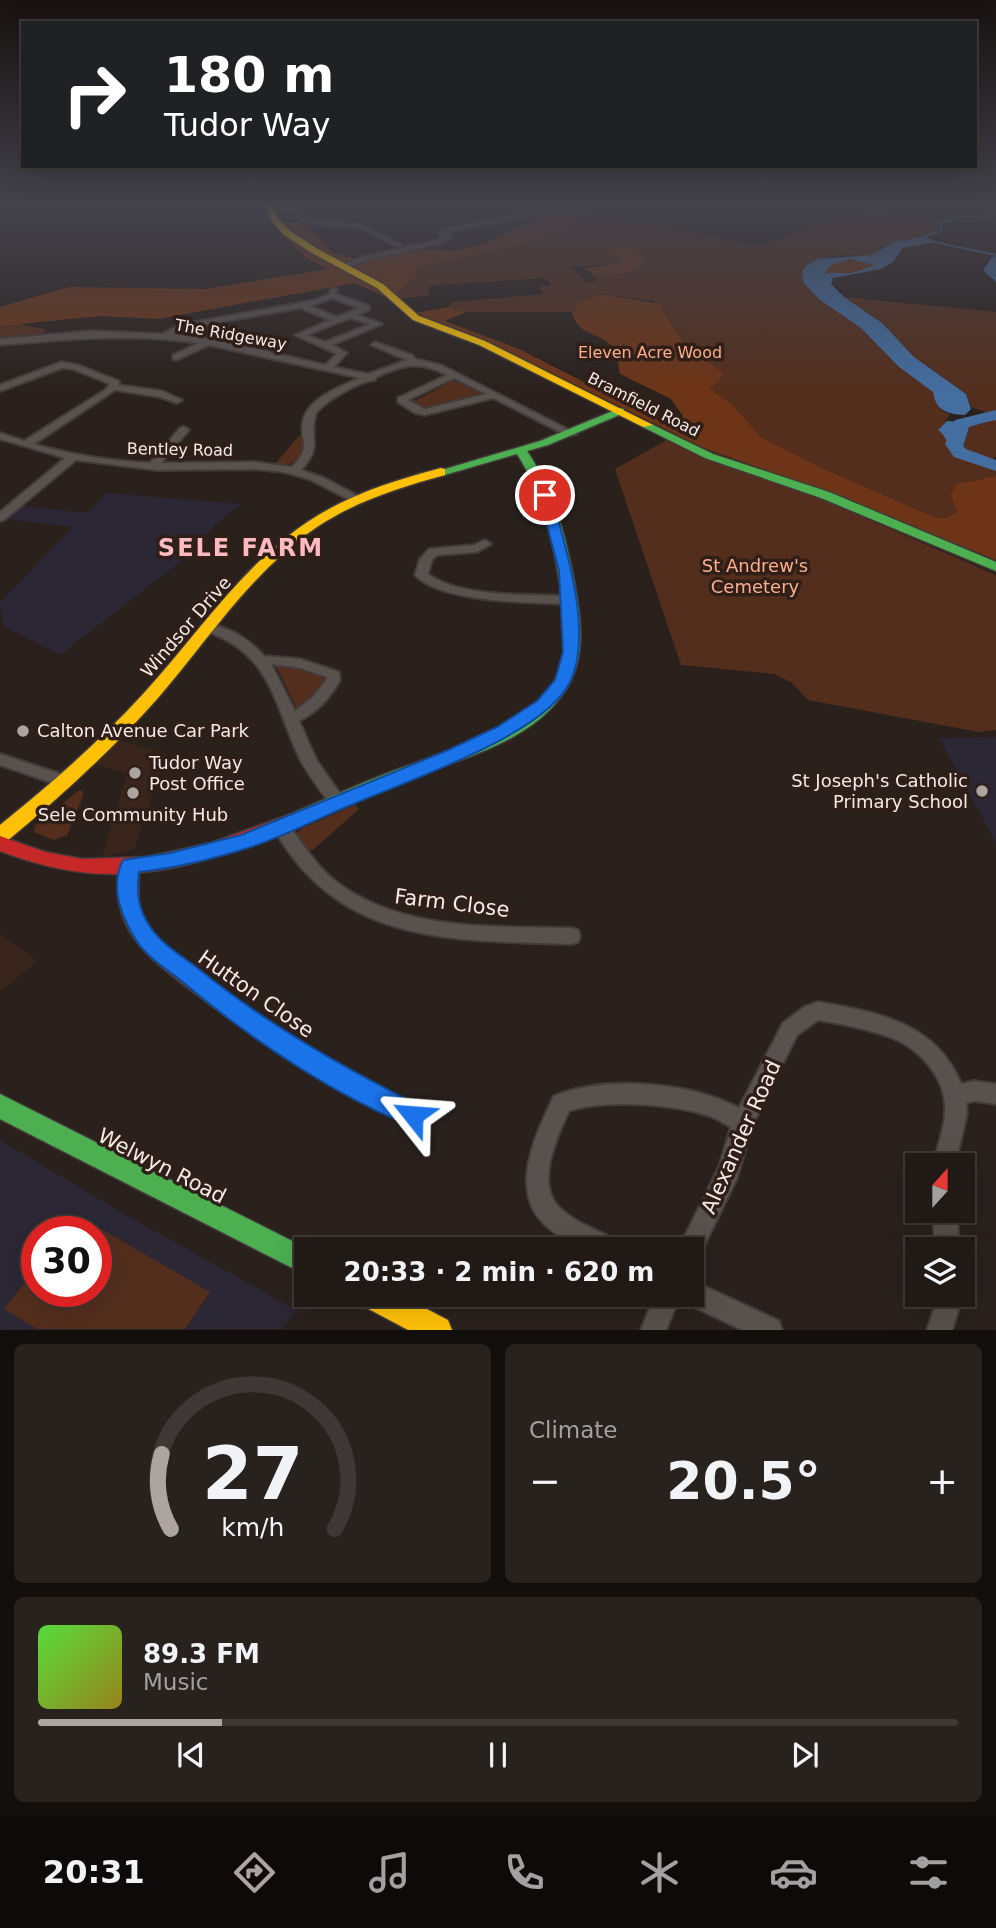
<!DOCTYPE html>
<meta charset="utf-8">
<style>
body{margin:0;font-family:"DejaVu Sans",sans-serif;background:#28221f;color:#f1f3f6;height:100vh;display:flex;flex-direction:column;font-size:26px;white-space:nowrap}
*{box-sizing:border-box;margin:0}
p{font-size:23px;color:#a2a0a1}
.icon{flex:none;width:38px;height:38px;fill:none;stroke:currentColor;stroke-width:2;stroke-linecap:round;stroke-linejoin:round}
.map{position:relative;height:1330px;overflow:hidden}
.drawer{display:flex;flex-direction:column;gap:14px;padding:14px;background:#120e0c;flex:1}
.drawer>*{flex:none}
.top-card{position:absolute;left:21px;top:21px;width:956px;height:147px;border-radius:0px;box-shadow:0 7px 28px #0002,0 0 0 2px #3d3835;background:#202124;color:#fff;overflow:hidden}
.needle{width:46px;rotate:21deg}
.tools{position:absolute;left:905px;top:1153px;display:grid;gap:14px}
.tools a{display:grid;place-items:center;width:70px;height:70px;border-radius:0px;background:#201916;box-shadow:0 7px 28px #0002,0 0 0 2px #3d3835;font-size:35px}
.speed{position:absolute;left:21px;top:1216px;display:flex;gap:14px;font-size:35px;font-weight:700;text-align:center}
.speed>*{display:grid;place-content:center;width:91px;height:91px;border-radius:50%;background:#201916;box-shadow:0 7px 28px #0002,0 0 0 2px #3d3835;line-height:1}
.speed .limit{border:10px solid #d22;background:#fff;color:#111}
.pin{position:absolute;display:grid;place-items:center;width:60px;height:60px;color:#fff;margin:-30px;border:4px solid #fff;border-radius:50%;box-shadow:0 2px 7px #0007}
.me{position:absolute;width:77px;margin:-38px;rotate:298deg;stroke-linejoin:round;filter:drop-shadow(0 0 5px #0008)}
.turn{display:flex;align-items:center;gap:24px;height:147px;padding:0 28px;font-size:32px}
.turn .icon{width:91px;height:91px;stroke-width:2.5}
.turn b{display:block;font-size:49px;line-height:60px}
.big{font-size:52px;font-weight:600;line-height:1.1}
.drawer .widget{flex:1;display:flex;flex-direction:column;justify-content:center;gap:10px;min-width:0;padding:0 24px;border-radius:10px;background:#28221f}
.drawer .dial{align-items:center;gap:0}
.dial svg{height:182px;overflow:visible;fill:none;stroke:#3d3835;stroke-width:7;stroke-linecap:round;text-anchor:middle}
.dial text{fill:#f1f3f6;stroke:none}
.song{display:flex;align-items:center;gap:21px}
.cover{width:84px;height:84px;border-radius:10px;background:linear-gradient(135deg,hsl(110 70% 55%),hsl(50 70% 35%))}
.played{height:7px;border-radius:4px;background:linear-gradient(90deg,#aea49f 20%,#3d3835 20%)}
.keys{display:flex;justify-content:space-around;direction:ltr}
.heat{display:flex;justify-content:space-between;align-items:center;font-size:38px;direction:ltr}
.drawer .tiles{flex:1;display:grid;gap:14px;grid-template-columns:1fr 1fr}
.widget:last-child{grid-column:span 2}
.trip{position:absolute;left:294px;top:1237px;width:410px;height:70px;border-radius:0px;background:#201916;box-shadow:0 7px 28px #0002,0 0 0 2px #3d3835;font-weight:600;line-height:70px;text-align:center}
.dock{display:flex;height:112px;justify-content:space-around;align-items:center;background:#0d0a09;color:#a2a0a1}
.dock .icon{width:49px;height:49px}
.dock .current{color:#aea49f}
.dock b{font-size:32px;color:#f1f3f6}
.map>svg:first-child{display:block}
.built{fill:#3a251c}
.education{fill:#2b2735;fill-rule:evenodd}
.green{fill:#532e1d;fill-rule:evenodd}
.forest{fill:#6d3417}
.water{fill:#446da0;fill-rule:evenodd}
.lines{fill:none;stroke-linecap:round;stroke-linejoin:round}
.stream{stroke:#446da0;stroke-width:2}
.river{fill:#446da0;fill-rule:evenodd}
.street-casing{stroke:#433b39;stroke-width:4}
.fast-casing{stroke:#433b39;stroke-width:3}
.slow-casing{stroke:#433b39;stroke-width:3}
.jam-casing{stroke:#433b39;stroke-width:3}
.street{fill:#58514e;fill-rule:evenodd}
.fast{fill:#4caf50;fill-rule:evenodd}
.slow{fill:#ffc107;fill-rule:evenodd}
.jam{fill:#c62828;fill-rule:evenodd}
.route{fill:#1a73e8;stroke:#114b97;stroke-width:2}
.poi-dot{fill:#aea49f;stroke:#2f1f18;stroke-width:2.5}
.labels{text-anchor:middle;stroke-width:7;stroke-linejoin:round;paint-order:stroke}
.far-street-label{font-size:16px;fill:#f5eae5;stroke:#2f1f18}
.far-park-label{font-size:16px;fill:#feae8b;stroke:#2f1f18}
.park-label{font-size:18px;fill:#feae8b;stroke:#2f1f18}
.street-label{font-size:18px;fill:#f5eae5;stroke:#2f1f18}
.poi-label{font-size:18px;fill:#f5eae5;stroke:#2f1f18;text-anchor:start}
.near-street-label{font-size:21px;fill:#f5eae5;stroke:#2f1f18}
.district-label{font-size:24px;font-weight:bold;letter-spacing:2px;fill:#ffbac0;stroke:#2f1f18}
</style>
<div class="map">
<svg width="996" height="1330" viewBox="0 0 996 1330">
<rect width="100%" height="100%" fill="#2a211d"/>
<!-- built -->
<path class="built" d="M120,741L166,754L134,849L102,858L127,774L94,763Z
M0,934L37,961L0,992Z"/>
<!-- education -->
<path class="education" d="M107,493L241,504L212,528L189,555L60,655L3,626L0,602L73,527L8,519L23,506L87,513Z
M996,737V843L939,738Z
M0,1140L119,1211L296,1310L282,1329L0,1330ZM37,1232H96V1292H37Z"/>
<!-- green -->
<path class="green" d="M584,212L658,224L751,246C773,245 792,231 813,224C854,208 900,211 943,222L938,225L935,232L886,245L872,255L831,256L813,262L820,300L861,328L899,367L933,392L942,411L950,414L942,427C955,460 962,457 995,467L996,476L956,484L950,495L957,512L946,518L934,517L820,467L761,437L734,406L709,387L705,357L686,345L663,309L653,301L602,294L580,303L572,312H466L449,307L452,302L543,294L539,286L551,285L545,278L439,285L428,287L430,296L400,298L396,294L414,280L413,268L519,246L564,231ZM617,257L642,267L604,274L590,272L597,281L588,283L570,267C584,264 604,267 621,261Z
M844,297L996,312V413L990,414L971,407L966,394L914,357L882,323Z
M0,315L18,319L23,325L47,329L42,334L0,339Z
M453,380L484,394L427,408L429,411L407,400H417Z
M996,419V456L990,462L962,450L969,427Z
M299,436H305C304,457 297,467 275,464Z
M668,439L812,495L996,575V730L979,732L808,700L791,682L774,674L681,665L615,469Z
M277,663L325,674L329,679L300,708L301,710L293,711L296,707L277,668L272,666Z
M78,791H83V796L67,835L54,840L34,832L35,826Z
M355,805L359,809L314,849L309,851L298,840L297,833L302,828Z
M77,1215L210,1292L185,1329H37L4,1309L37,1267V1292H96V1232H64Z"/>
<!-- forest -->
<path class="forest" d="M555,211H585L564,231L519,246L414,268L417,276L396,294C360,267 316,253 281,223H304L333,253L364,261L402,252L437,249L454,251L485,243L542,217L534,214Z
M279,232L367,281L390,299L355,283L158,319L100,316L0,326V307L69,287L205,289L328,269L306,258Z
M618,246L633,248L646,261C634,277 600,278 584,269L620,262V259L606,251Z
M856,259L876,265C864,275 839,276 824,273L825,269L839,261Z
M602,294L659,304L686,345L723,373L719,381L710,388L734,406L761,437L820,467L934,517L946,518L957,512L950,495L956,484L996,476V560L826,491L706,449L493,344L415,313L449,307L466,312L445,321L519,349L678,430L683,416L671,399L620,374C617,365 620,355 613,347C600,332 577,336 572,312L579,303Z"/>
<!-- water -->
<path class="water" d="M925,236L936,242L903,248L893,262L881,269L833,278L831,284L844,297L882,323L914,357L966,394L971,409L965,415C947,414 936,411 933,392L899,367L861,328L820,300L804,283L802,272L807,265L819,259L872,255L893,242ZM850,259L875,265L853,273H825L831,265Z
M990,414L996,415V419L969,427L962,450C946,450 949,438 938,430L947,421L961,422Z"/>
<g class="lines">
<!-- stream -->
<path class="stream" d="M925,236L941,231V223L965,216L985,217L996,211
M934,242L996,255"/>
<!-- river -->
<path class="river" d="M996,256V282L983,270L992,257Z
M996,410V420L968,426L961,444L966,449L996,460V471L954,457L945,444L955,420Z"/>
<!-- street casing -->
<g class="street-casing">
<path id="street" d="M534,205H540L536,214L448,232L452,237L442,243L367,260L345,268L341,266L363,257L438,240L444,237L439,232L444,229L531,212Z
M298,209L309,219L362,225L403,246L398,247C384,241 372,232 357,228C336,222 309,232 294,212L271,214L268,212Z
M331,289H337L336,294L369,306V310L357,315L382,324L332,345L347,353L334,367L368,374L407,360L371,345L375,342L412,355L415,359L441,365L577,434L568,436L493,398L425,415L415,413L398,402V398L447,375C417,360 405,365 376,377L375,380C359,381 326,401 316,413C308,439 324,445 301,470L324,478L360,497V501H352L309,479L284,472L254,469L157,470L76,460L4,520L0,521V512L65,458L0,439V433L24,441L105,390L110,384L73,369L62,368L0,391V385L61,362L78,365L119,381V385L162,391L182,400L177,403L160,397L115,390L34,444C72,455 111,461 150,463L180,428L184,427L189,430L161,463L254,462L292,467C313,445 299,445 303,421C308,398 341,386 360,378L209,345L176,360L173,359V355L199,343C132,333 66,339 0,345V339L92,331L162,334L179,325L316,300L329,294ZM332,298L359,308L337,317L310,306ZM300,308L330,320L295,335L337,354L325,365L210,338L173,334L181,329ZM350,318L370,324L325,342L307,335ZM454,378L486,394L425,409L408,400Z
M485,540L491,544L477,552L437,555L432,560L428,574C461,598 528,594 568,596L574,600L568,604C530,602 441,603 415,575L420,559L429,549L474,545Z
M211,624C233,630 249,639 264,656L300,659L339,672L340,680C331,697 317,712 299,721L317,761L346,802L344,806L338,808L332,806C320,790 308,775 299,757C273,701 271,654 206,631L204,628L206,625ZM271,664L300,668L327,677L326,680L313,697L295,711Z
M0,754L70,777L72,781L70,785L64,787L0,765Z
M281,821L287,823C302,842 315,865 334,880C400,932 492,926 571,928L578,930L580,936L578,942L571,944C452,940 339,946 273,827L275,823Z
M130,859L136,861C143,875 131,900 146,923C161,947 187,964 209,981C275,1030 347,1070 421,1108L424,1115L421,1122L413,1126L405,1122C333,1084 262,1044 197,994C176,978 153,962 137,941C121,921 111,886 124,861Z
M818,1002C877,1012 937,1023 961,1084L974,1081L996,1084V1104L974,1101L966,1103L967,1113L955,1166H933C937,1148 944,1130 945,1113C948,1081 921,1049 892,1038C869,1029 842,1024 818,1020L797,1035L783,1063L753,1124L737,1178L698,1258L691,1261V1250H678L719,1167L731,1127C723,1123 715,1117 706,1115C670,1104 605,1099 569,1111C557,1137 534,1186 561,1209C577,1224 601,1231 619,1242L623,1250C611,1250 595,1252 584,1249C576,1246 567,1241 560,1236C503,1203 532,1142 554,1096C605,1075 691,1082 739,1108L783,1023L804,1007Z
M933,1211H957L959,1250H935Z
M691,1280L779,1321L782,1330H742L682,1301L680,1296L666,1330H641L655,1295H691Z
M962,1293L963,1295L952,1330H927L939,1295H962Z"/>
</g>
<!-- fast casing -->
<g class="fast-casing">
<path id="fast" d="M620,408L624,409V413L548,445L527,451C554,491 565,534 574,580C580,612 586,650 571,680C542,741 459,759 401,781C370,794 340,809 309,822L302,824L295,822L293,817L295,812C326,799 357,785 388,773C439,753 530,731 556,678C571,648 565,610 559,579C552,534 542,493 517,454L441,476L435,472L540,441Z
M647,422L713,454L829,492L996,562V571L821,498L705,458L643,427V423Z
M0,1094L310,1250H306V1275L0,1119Z"/>
</g>
<!-- slow casing -->
<g class="slow-casing">
<path id="slow" d="M266,205H272L278,219L289,230L316,248L383,284L419,316L485,341L653,425L643,427L479,345L413,320L377,288L310,252L283,234L271,220Z
M441,468L445,469V475C401,487 356,501 317,527C252,571 209,639 158,698C112,750 60,797 7,841L0,843V825C51,784 100,741 144,693C198,634 242,565 309,521C348,495 395,480 441,468Z
M357,1295H400L448,1320L452,1330H408L361,1305Z"/>
</g>
<!-- jam casing -->
<g class="jam-casing">
<path id="jam" d="M302,810L309,812L311,817C305,829 277,835 264,840C168,876 98,889 0,851V836L45,852L83,859L147,857L211,843Z"/>
</g>
<!-- street -->
<use href="#street" class="street"/>
<!-- fast -->
<use href="#fast" class="fast"/>
<!-- slow -->
<use href="#slow" class="slow"/>
<!-- jam -->
<use href="#jam" class="jam"/>
</g>
<!-- sky -->
<linearGradient id="sky" x2="0" y2="1"><stop stop-color="#171210"/><stop offset="0.52" stop-color="#44434c"/><stop offset="1" stop-color="#44434c" stop-opacity="0"/></linearGradient>
<rect width="996" height="391" fill="url(#sky)"/>
<!-- route -->
<path class="route" d="M545,491L551,495C565,544 594,634 570,682C544,736 406,781 351,805C317,819 283,837 248,848C213,859 176,868 139,872C136,894 138,909 151,928C161,943 180,955 195,966C265,1023 342,1067 422,1107L425,1115L422,1124L413,1127C329,1093 248,1037 179,979C165,968 146,956 136,940C121,916 109,887 123,860L170,853L241,835L448,750L497,727L537,701L555,680L563,652L559,571L539,495Z"/>
<!-- markers -->
<g class="poi-dot">
<circle cx="23" cy="731" r="7"/>
<circle cx="135" cy="773" r="7"/>
<circle cx="982" cy="791" r="7"/>
<circle cx="133" cy="793" r="7"/>
</g>
<g class="labels">
<!-- far-street labels -->
<g class="far-street-label">
<text transform="translate(231 334) rotate(10)" y="6">The Ridgeway</text>
<text transform="translate(644 404) rotate(27)" y="6">Bramfield Road</text>
<text transform="translate(180 449) rotate(1)" y="6">Bentley Road</text>
</g>
<!-- far-park labels -->
<g class="far-park-label">
<text x="650" y="358">Eleven Acre Wood</text>
</g>
<!-- park labels -->
<g class="park-label">
<text x="755" y="572">St Andrew's<tspan x="755" dy="21">Cemetery</tspan></text>
</g>
<!-- street labels -->
<g class="street-label">
<text transform="translate(186 627) rotate(-49)" y="6">Windsor Drive</text>
</g>
<!-- poi labels -->
<g class="poi-label">
<text x="37" y="737">Calton Avenue Car Park</text>
<text x="149" y="769">Tudor Way<tspan x="149" dy="21">Post Office</tspan></text>
<text x="968" y="787" text-anchor="end">St Joseph's Catholic<tspan x="968" dy="21">Primary School</tspan></text>
<text x="133" y="821" text-anchor="middle">Sele Community Hub</text>
</g>
<!-- near-street labels -->
<g class="near-street-label">
<text transform="translate(452 903) rotate(7)" y="7">Farm Close</text>
<text transform="translate(256 994) rotate(35)" y="7">Hutton Close</text>
<text transform="translate(741 1137) rotate(-66)" y="7">Alexander Road</text>
<text transform="translate(162 1166) rotate(27)" y="7">Welwyn Road</text>
</g>
<!-- district labels -->
<g class="district-label">
<text x="241" y="556">SELE FARM</text>
</g>
</g>
</svg>
<div class="tools">
<a><svg class="needle" viewBox="-14 -14 28 28"><path d="M0-13l5 13h-10z" fill="#e53935"/><path d="M0 13l5-13h-10z" fill="#a2a0a1"/></svg></a>
<a><svg class="icon" aria-label="layers" viewBox="0 0 24 24"><path d="M12 4l9 5-9 5-9-5zM3 14l9 5 9-5"/></svg></a>
</div>
<div class="speed"><div class="limit">30</div></div>
<div class="pin" style="left:545px;top:495px;background:#d93025"><svg class="icon" aria-label="arrive" viewBox="0 0 24 24"><path d="M6 21V4h12l-3 4 3 4H6"/></svg></div>
<svg class="me" style="left:413px;top:1115px" viewBox="-20 -20 40 40"><path d="M0-17L14 15 0 8-14 15z" fill="#1a73e8" stroke="#fff" stroke-width="4"/></svg>
<div class="trip">20:33 · 2 min · 620 m</div>
<div class="top-card">
<div class="turn"><svg class="icon" aria-label="right" viewBox="0 0 24 24"><path d="M7 20v-9h11M14 6l5 5-5 5"/></svg><div><b>180 m</b>Tudor Way</div></div>
</div>
</div>
<section class="drawer">
<div class="tiles">
<div class="widget dial"><svg viewBox="0 0 100 80">
<path d="M14 69A42 42 0 1 1 86 69"/>
<path d="M14 69A42 42 0 0 1 10 36" stroke="#aea49f"/>
<text x="50" y="56" font-size="32" font-weight="700">27</text>
<text x="50" y="72" font-size="11">km/h</text>
</svg></div>
<div class="widget"><p>Climate</p>
<div class="heat"><a>−</a><b class="big">20.5°</b><a>+</a></div>
</div>
<div class="widget">
<div class="song"><i class="cover"></i><div><b>89.3 FM</b><p>Music</p></div></div>
<div class="played"></div>
<div class="keys"><svg class="icon" aria-label="previous" viewBox="0 0 24 24"><path d="M18 5L8 12l10 7zM5 5v14"/></svg><svg class="icon" aria-label="pause" viewBox="0 0 24 24"><path d="M8 5v14M16 5v14"/></svg><svg class="icon" aria-label="next" viewBox="0 0 24 24"><path d="M6 5l10 7-10 7zM19 5v14"/></svg></div>
</div>
</div>
</section>
<nav class="dock">
<b>20:31</b>
<svg class="icon current" aria-label="directions" viewBox="0 0 24 24"><path d="M12 3l9 9-9 9-9-9zM9 14v-3h6M13 9l2 2-2 2"/></svg>
<svg class="icon" aria-label="music" viewBox="0 0 24 24"><path d="M9 18V5l10-2v13"/><circle cx="6" cy="18" r="3"/><circle cx="16" cy="16" r="3"/></svg>
<svg class="icon" aria-label="phone" viewBox="0 0 24 24"><path d="M5 4h4l2 5-3 2q2 4 5 5l2-3 5 2v4C11 20 4 13 5 4z"/></svg>
<svg class="icon" aria-label="climate" viewBox="0 0 24 24"><path d="M12 3v18M4 7l16 10M4 17L20 7"/></svg>
<svg class="icon" aria-label="car" viewBox="0 0 24 24"><path d="M5 17H2v-5l4-1 3-4h7l3 4 3 1v5h-3M9 17h6M6 11h13"/><circle cx="7" cy="17" r="2"/><circle cx="17" cy="17" r="2"/></svg>
<svg class="icon" aria-label="filters" viewBox="0 0 24 24"><path d="M4 7h16M4 17h16"/><circle cx="9" cy="7" r="2"/><circle cx="15" cy="17" r="2"/></svg>
</nav>
